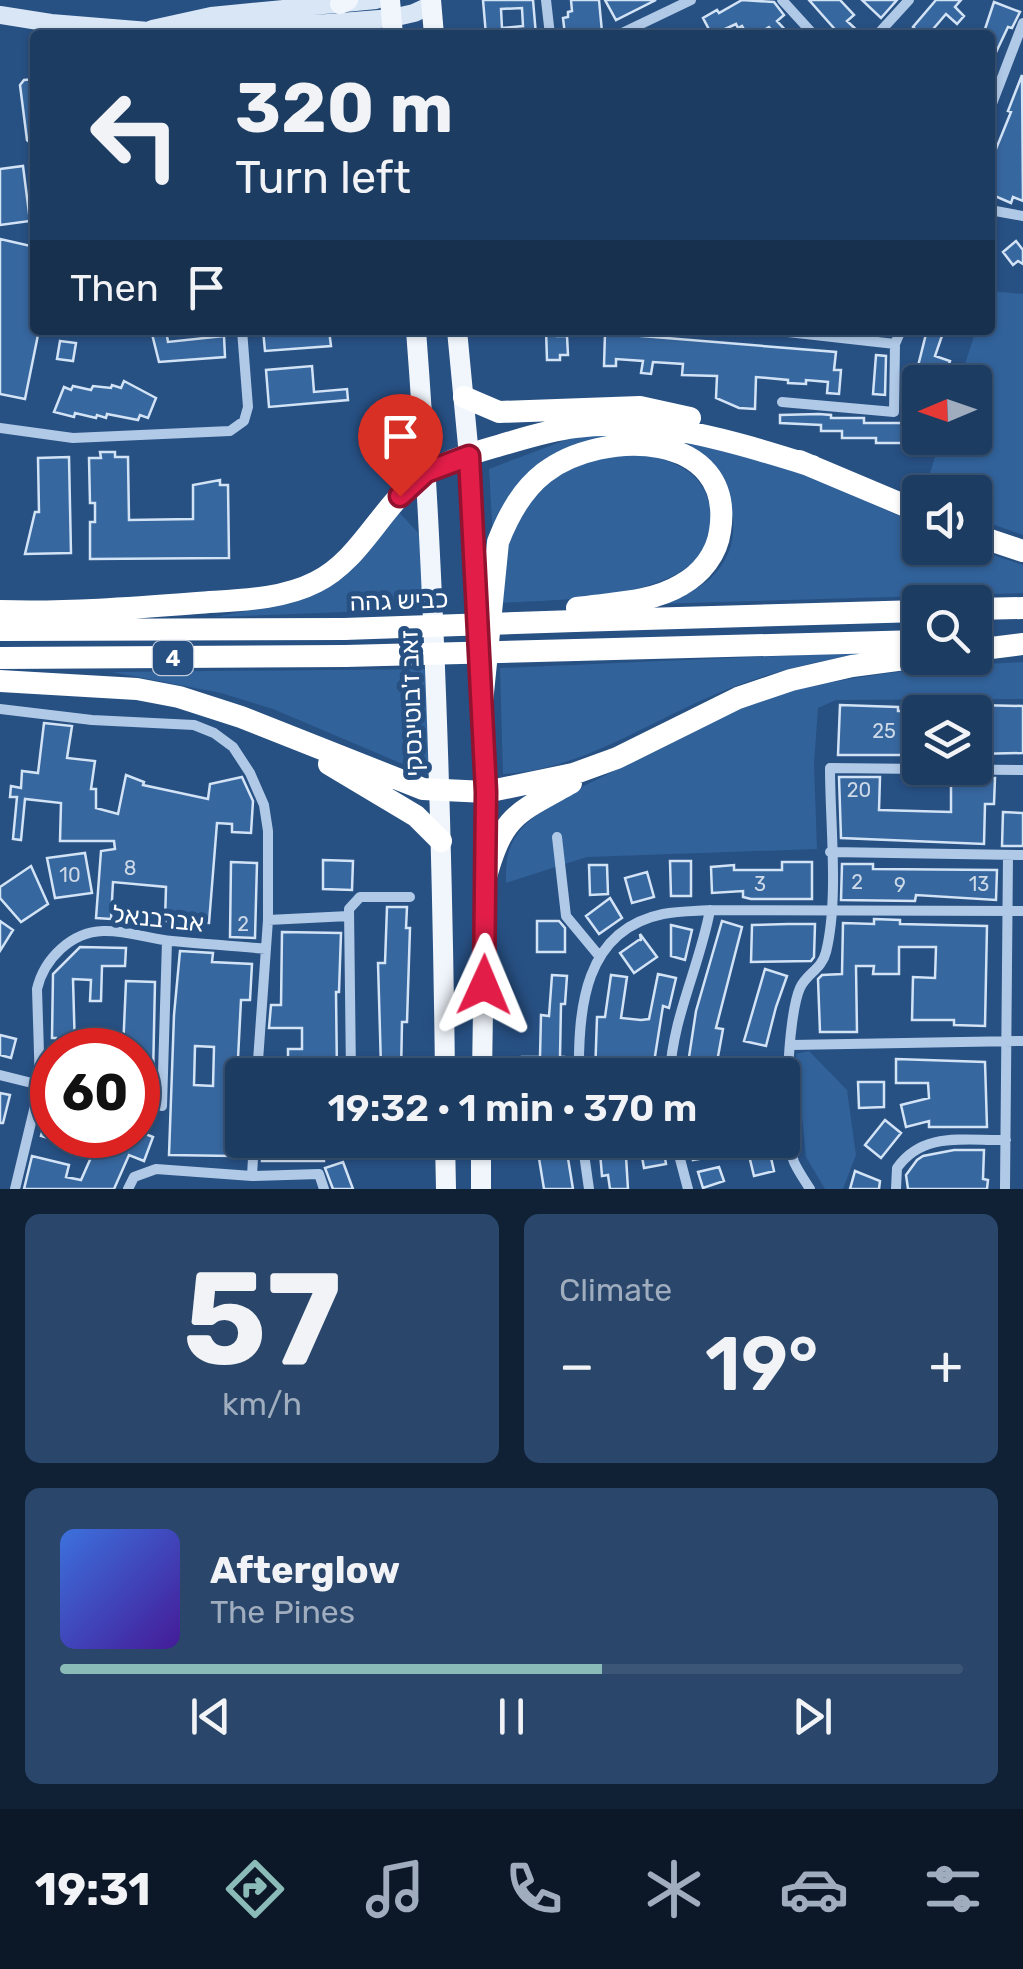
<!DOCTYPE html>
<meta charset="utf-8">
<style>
body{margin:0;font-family:Rubik,Heebo,sans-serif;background:#2a476b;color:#f1f3f6;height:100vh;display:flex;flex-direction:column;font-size:38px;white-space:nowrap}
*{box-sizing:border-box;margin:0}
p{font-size:32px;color:#a0adbe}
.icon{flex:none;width:55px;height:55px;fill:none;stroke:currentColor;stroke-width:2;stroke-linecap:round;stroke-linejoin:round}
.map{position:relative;height:1189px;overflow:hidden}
.details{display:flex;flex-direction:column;gap:25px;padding:25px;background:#102136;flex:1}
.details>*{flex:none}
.guide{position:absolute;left:30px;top:30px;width:965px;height:305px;border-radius:10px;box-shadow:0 2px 8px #0004,0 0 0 2px #3b5677;background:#1d3c62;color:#f1f3f6;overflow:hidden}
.needle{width:65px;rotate:268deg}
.fabs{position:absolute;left:902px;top:365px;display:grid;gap:20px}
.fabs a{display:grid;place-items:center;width:90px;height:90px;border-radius:10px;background:#1d3c62;box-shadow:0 2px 8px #0004,0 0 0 2px #3b5677;font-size:50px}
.speed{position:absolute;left:30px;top:1028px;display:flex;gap:20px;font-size:50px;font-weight:700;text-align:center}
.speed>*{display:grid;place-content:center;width:130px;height:130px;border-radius:50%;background:#1d3c62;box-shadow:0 2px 8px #0004,0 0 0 2px #3b5677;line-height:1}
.speed .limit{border:15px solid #d22;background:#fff;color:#111}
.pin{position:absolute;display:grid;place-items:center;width:85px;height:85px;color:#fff;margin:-102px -42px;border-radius:50% 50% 50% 0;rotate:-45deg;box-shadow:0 0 10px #0007}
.pin .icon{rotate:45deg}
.me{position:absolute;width:110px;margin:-55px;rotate:1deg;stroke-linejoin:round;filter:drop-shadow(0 0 8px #0008)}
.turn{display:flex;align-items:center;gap:35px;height:210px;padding:0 40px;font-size:45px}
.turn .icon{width:130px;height:130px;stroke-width:2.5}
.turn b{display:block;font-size:70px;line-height:85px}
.then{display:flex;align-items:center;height:95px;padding:0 40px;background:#0003;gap:20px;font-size:38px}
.big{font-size:75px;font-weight:600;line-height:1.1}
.details .widget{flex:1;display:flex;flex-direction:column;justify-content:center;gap:15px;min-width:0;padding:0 35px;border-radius:15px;background:#2a476b}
.details .dial{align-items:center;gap:0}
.dial b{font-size:130px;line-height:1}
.song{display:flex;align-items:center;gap:30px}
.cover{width:120px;height:120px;border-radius:15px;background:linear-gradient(135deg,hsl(220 70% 55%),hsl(260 70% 35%))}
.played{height:10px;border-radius:5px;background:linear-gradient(90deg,#8bbbb9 60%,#3b5677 60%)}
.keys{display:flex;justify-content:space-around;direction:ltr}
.heat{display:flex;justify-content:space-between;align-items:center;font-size:55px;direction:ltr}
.details .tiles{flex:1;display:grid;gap:25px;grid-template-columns:1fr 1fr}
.widget:last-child{grid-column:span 2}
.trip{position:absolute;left:225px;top:1058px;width:575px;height:100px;border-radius:10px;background:#1d3c62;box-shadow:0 2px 8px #0004,0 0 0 2px #3b5677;font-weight:600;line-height:100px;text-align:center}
.tabs{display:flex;height:160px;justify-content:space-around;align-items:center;background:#0c1827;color:#a0adbe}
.tabs .icon{width:70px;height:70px}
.tabs .on{color:#8bbbb9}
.tabs b{font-size:45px;color:#f1f3f6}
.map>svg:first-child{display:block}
.green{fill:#31629a}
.building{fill:#37679f;stroke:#d3e3f6;stroke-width:2.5;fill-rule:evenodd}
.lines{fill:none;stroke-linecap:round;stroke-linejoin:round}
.street{stroke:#b0c9e7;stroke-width:10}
.secondary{stroke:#d9e6f6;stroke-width:18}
.primary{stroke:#f1f6fd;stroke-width:20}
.highway{stroke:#fff;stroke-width:22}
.highway-bridge{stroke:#fff;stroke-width:22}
.route-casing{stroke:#92132f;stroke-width:25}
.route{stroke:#e11d48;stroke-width:18}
.labels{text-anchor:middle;stroke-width:10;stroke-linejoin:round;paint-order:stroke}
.number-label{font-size:20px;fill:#cdd9e7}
.shield{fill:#275083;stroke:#becada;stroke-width:2.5}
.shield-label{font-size:22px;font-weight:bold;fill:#fff}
.street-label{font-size:25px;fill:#fff;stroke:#275083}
</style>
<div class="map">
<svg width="1023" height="1189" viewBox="0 0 1023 1189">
<rect width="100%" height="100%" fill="#275083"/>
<!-- green -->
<path class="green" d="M990,291L1023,294V535L975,518V492H924L941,438H975V382H959L976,330H990Z
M596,434L626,435L583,445L493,539L489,469L571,438Z
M682,439L791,468L920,525V548H971L1023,565V593L655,604C673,597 696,592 711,578C757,533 724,470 682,439Z
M642,454C673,461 702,470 710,506C730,603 560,599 501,603C504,582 504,559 510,539C521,505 552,473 586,462C603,456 624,456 642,454Z
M398,511L422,537L423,609L214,617L292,602Z
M871,652C817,661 767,672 716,694C647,723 580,770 503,774L500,668Z
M1023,662V699L836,700L818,708L814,764L817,849L587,857L506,883C506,863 506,850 518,833C542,801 626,766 662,748C706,726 748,701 795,690C871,672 946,666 1023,662Z
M425,669L431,776L273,709L221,693L111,672Z
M809,1051L847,1090L856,1155L843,1189H825L806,1157L796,1054Z"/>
<!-- building -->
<path class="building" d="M483,0H533L536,35H486ZM522,8L523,26L502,28L501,9Z
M571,0H599L602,32L565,35L563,18L568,17V12L572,11Z
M605,0H656L616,20Z
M742,0L774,2L784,15L777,21L790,35H776L769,27L756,35H747L742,26L738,28L736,24L712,35L703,18L717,10L719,13Z
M809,0H840L854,15L847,21L862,35H840Z
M862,0H897L881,18Z
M936,0H961L955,7L964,16L957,24L946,14L934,28L942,35H921L913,27Z
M994,2L1020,12L1012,28L1008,27L990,65V35H983Z
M1022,75L1023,201L1013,197L1011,203L990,194V155L993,148L996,149L1011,112L1008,111Z
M35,79V147L27,140L20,85L24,80Z
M23,166L30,221L0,225V169Z
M0,239L35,247V330H39L25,399L0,394Z
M1016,241L1023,250V264L1018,261L1013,265L1003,252Z
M151,330H166L168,342L224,336L225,357L159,362Z
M263,330H329L331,346L265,351Z
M546,330H557V336H567L568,355H560V360H547Z
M927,330H944L935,356L950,361L943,382H914Z
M605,333L836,352L834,370H841L839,394L827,393L828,382L806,380V384L788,383V380L756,377L755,409L739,408L716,398L717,376L682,375L683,364L653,362L651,374L641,373L643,361L616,359V366H604Z
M60,341L76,343L73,361L57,359Z
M876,355L886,356L885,395L873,394Z
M312,366L314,392L347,389L348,400L269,407L266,370Z
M124,381L156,398L148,418L140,415L138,420L107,414L106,418L97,415L96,418L75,413L74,417L54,412L64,387L71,390L73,386L91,390L93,386L111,388L112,385L121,388Z
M918,406L920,438H931L927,451L901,443H876V438H842V431H821V425L780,423V415L819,414L831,415V418H864V423H913Z
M100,452H115V457H128L129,520L193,519V485L220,480V485H228L229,558L90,559V522H95V503H90L89,458H101Z
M69,457L71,553L25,554L35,512H39L38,458Z
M840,705L898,707V711H920V755H838Z
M976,705L1023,706V753L975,754Z
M44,723L72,726L67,758L95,761L91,789H96V808L118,814L126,775L144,782L143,785L208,799L210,784L242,777L253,801L251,833L232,832V824L217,823L209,923L165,921L166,887L113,882L111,919L96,918L101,851L115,849L114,841H60L61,803L25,799L21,840L13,839L17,797H10L11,786L21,788L22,771L38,773Z
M839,777H880L879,810L951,812V778H995L994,804H985L984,844L841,838Z
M1003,812L1023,813V846H1002Z
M85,853L92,893L55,898L47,858Z
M323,860L353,861L352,890L323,889Z
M670,861H691V896H671Z
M231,862L257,863L255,938L230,937Z
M782,862H812V899H751L743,897V891L712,893L711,867L734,865V870H782Z
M842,864H873V869L997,870L996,900L916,895L915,901L841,900Z
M589,865H607L608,894L590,895Z
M31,866L48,904L21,922L0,898V887Z
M647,872L654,897L632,903L625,878Z
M610,898L622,918L599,934L586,916Z
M387,907H407L406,928H410L407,1022H402L401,1075H360V1067H381L378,963H385Z
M874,919L900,920V924L987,926L985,1026L954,1025V1020H912L913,977L935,978L936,947H899V974H873L874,966H856L857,1032H820L818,979L822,975L842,974L843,923L874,924Z
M0,921L13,930L0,951Z
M537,921H559L565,928V952H537Z
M722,921L742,927L716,1028L723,1029L717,1062L689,1057L696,1011Z
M788,924H815L814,957L811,961L751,962L752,925Z
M671,925L692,930L685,960L671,956Z
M282,932L341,933L339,992H336L337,1075H266L267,1062H288V1049H302V1028H269L271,1005H281Z
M640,934L657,957L634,973L620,953L640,939L641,941Z
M80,947L126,948L125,966H102L101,1001H90L91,980L73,979L75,1050H56V1038H52L53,974Z
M180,951L213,953L212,962L252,964L250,1000H241L233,1156L169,1155L174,1015ZM195,1046L214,1047L213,1086L194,1085Z
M765,969L787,976L776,1007L766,1046L744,1041Z
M658,974L676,978L669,1008L663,1006L652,1075H595L597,1017H605L611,975L627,977L621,1018L641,1020L649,1019Z
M552,975L567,976L565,1004H561L560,1057H564V1075H522V1057H540L541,1015L549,1016Z
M126,981L155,982L153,1077H138V1050H123Z
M0,1035L16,1039L11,1058L0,1055Z
M740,1058L766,1059V1075H740Z
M896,1059L985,1062L987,1127H929V1121L906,1127L901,1105L929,1098L928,1083H896Z
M858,1082H884V1107L859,1108Z
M0,1093L10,1095L3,1123H0Z
M50,1105L52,1135H81L77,1147L41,1136Z
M885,1120L901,1133L881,1158L865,1145Z
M138,1131L153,1137L144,1161L129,1155L114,1189H24L32,1156L69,1165L66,1177L81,1180L101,1135H138Z
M263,1140H325L324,1161H262Z
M379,1140H407V1149H378Z
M536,1140H565L573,1189H544Z
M599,1140H625L628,1189H610L608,1175L602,1176Z
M639,1140H662L666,1164L644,1168Z
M692,1140H723L724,1149L714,1150L716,1156L693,1160Z
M767,1140L774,1171L754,1176L746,1143Z
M954,1150H984L983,1179L988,1180L987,1189H908L906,1175L917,1160L923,1156Z
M343,1162L353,1189H333L325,1168Z
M719,1167L724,1181L703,1188L698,1172Z
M855,1171L880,1181L879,1189H850Z"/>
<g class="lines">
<!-- street -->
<path class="street" d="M546,0L550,35
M782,0L814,35
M618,35L691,0
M877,35L909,0
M990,109L1023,23
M990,210L1023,216
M770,330L895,344
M782,402L894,412L895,344L901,330
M0,428L73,438L230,431L244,421L248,407L242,330
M0,709L92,720L194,725L214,733L233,747L250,773L264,805L268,831V920L257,1075
M557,837L566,916L600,957
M830,852L1023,855
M268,920L349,916
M791,1045L1023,1041
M0,1075L40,1085
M351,1075L349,909L360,897H410
M579,1075C578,1009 584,930 663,914C678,911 695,911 710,910L1023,911
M670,1075C672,1019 700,965 710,910
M162,1106L167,941
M582,1140L589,1189
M675,1140L688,1189
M252,1176L254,1140
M15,1189L40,1085L37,989C44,959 71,932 103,931C126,930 150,939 172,941C204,944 235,946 266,949
M128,1189L134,1177L156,1169L252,1176L319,1174L324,1189
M810,1189C805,1181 798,1171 794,1162C783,1133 787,1017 800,988C806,974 822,969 826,952C839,900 830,823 830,768L1023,770
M896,1189L897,1168C923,1131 964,1141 1006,1140
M1005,1189L1008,855"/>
<!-- secondary -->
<path class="secondary" d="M0,15L51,23L161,32
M152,29L211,16L376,0
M173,35L392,18L414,13L431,5"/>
<!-- primary -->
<path class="primary" d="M390,0L393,35
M431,0L434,35
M340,4L348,0
M416,330C435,578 442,826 445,1075
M457,330L469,456L478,637
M481,686L486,814L482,1075
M445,1140L446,1189
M481,1189V1140"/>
<!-- highway -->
<path class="highway" d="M464,397L499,412L640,407L690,418
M799,461L920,512
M975,535L1023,551
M975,609L1023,608
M0,611C66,613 132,608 197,603C237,600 281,600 316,582C359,561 380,509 417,480C439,462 474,453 501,445C525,438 550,430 575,427C657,417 735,442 812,466
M575,621L920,611
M0,630L344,629
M576,650L920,641
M975,650L1023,644
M0,658L345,656
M0,681L137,689L179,697L241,717L423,789L486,792L573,774L617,758L738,698L791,680L852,666L920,657
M482,703L498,542C508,516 521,491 544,473C602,428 736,430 720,531C717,554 701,574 681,585C651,603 611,603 577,608
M329,764L416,816L441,841
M485,880C503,815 515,814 571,783"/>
<!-- highway-bridge -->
<path class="highway-bridge" d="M344,629L575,621
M345,656L576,650"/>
</g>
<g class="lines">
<!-- route casing -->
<g class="route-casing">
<path id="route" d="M400,496L426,472L469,456L486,792L484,985"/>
</g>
<!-- route -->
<use href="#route" class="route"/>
</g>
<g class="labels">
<!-- number labels -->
<g class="number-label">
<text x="884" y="738">25</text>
<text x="859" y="797">20</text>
<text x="130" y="875">8</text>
<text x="70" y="882">10</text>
<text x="857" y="889">2</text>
<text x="760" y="891">3</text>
<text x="979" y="891">13</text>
<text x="900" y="892">9</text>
<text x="243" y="931">2</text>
</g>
<!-- shield labels -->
<rect class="shield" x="153" y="641" width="40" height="34" rx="8"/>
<g class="shield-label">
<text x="173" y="666">4</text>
</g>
<!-- street labels -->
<g class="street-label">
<text transform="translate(399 600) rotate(-2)" y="9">כביש גהה</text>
<text transform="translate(411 703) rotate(-92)" y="9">זאב ז'בוטינסקי</text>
<text transform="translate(158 918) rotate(6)" y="9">אברבנאל</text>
</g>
</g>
</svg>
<div class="fabs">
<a><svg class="needle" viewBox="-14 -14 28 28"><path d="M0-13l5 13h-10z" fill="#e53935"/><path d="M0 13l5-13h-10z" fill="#a0adbe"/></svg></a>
<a><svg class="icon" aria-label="sound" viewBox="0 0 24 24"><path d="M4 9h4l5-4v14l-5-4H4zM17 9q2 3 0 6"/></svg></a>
<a><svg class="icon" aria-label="search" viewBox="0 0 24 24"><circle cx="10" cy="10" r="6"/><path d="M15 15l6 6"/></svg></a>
<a><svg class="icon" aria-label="layers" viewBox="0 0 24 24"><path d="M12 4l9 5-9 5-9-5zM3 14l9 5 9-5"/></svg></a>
</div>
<div class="speed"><div class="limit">60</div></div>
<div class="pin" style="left:400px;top:496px;background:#d93025"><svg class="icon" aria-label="arrive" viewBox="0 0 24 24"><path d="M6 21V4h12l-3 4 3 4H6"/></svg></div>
<svg class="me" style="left:484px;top:985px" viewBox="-20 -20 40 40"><path d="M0-17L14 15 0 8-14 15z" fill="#e11d48" stroke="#fff" stroke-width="4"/></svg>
<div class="trip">19:32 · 1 min · 370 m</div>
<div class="guide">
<div class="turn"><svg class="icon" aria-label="left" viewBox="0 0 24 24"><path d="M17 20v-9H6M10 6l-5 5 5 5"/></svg><div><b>320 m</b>Turn left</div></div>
<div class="then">Then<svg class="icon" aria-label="arrive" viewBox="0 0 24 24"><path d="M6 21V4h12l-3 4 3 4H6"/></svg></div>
</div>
</div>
<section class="details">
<div class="tiles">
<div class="widget dial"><b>57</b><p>km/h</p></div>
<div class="widget"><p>Climate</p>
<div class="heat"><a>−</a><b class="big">19°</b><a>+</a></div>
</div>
<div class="widget">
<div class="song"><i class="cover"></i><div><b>Afterglow</b><p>The Pines</p></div></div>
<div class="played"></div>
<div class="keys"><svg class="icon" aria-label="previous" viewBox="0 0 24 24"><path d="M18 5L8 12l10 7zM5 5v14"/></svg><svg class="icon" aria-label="pause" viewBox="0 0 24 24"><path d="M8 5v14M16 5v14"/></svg><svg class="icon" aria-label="next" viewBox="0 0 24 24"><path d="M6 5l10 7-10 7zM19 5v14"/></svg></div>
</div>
</div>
</section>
<nav class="tabs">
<b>19:31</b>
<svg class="icon on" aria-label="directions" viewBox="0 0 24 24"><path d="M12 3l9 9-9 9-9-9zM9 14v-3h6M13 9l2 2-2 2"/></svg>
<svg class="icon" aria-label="music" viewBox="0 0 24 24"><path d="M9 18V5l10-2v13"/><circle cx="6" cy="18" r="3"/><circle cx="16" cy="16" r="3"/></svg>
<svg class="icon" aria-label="phone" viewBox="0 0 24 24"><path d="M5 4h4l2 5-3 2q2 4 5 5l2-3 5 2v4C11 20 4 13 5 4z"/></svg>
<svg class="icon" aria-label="climate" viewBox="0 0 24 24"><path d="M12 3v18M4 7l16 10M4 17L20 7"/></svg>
<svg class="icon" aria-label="car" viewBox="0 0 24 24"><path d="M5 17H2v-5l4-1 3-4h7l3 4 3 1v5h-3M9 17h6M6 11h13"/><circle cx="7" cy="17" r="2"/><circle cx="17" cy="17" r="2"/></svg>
<svg class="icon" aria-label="filters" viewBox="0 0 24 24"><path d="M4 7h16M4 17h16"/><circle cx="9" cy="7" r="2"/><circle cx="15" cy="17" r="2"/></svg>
</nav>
